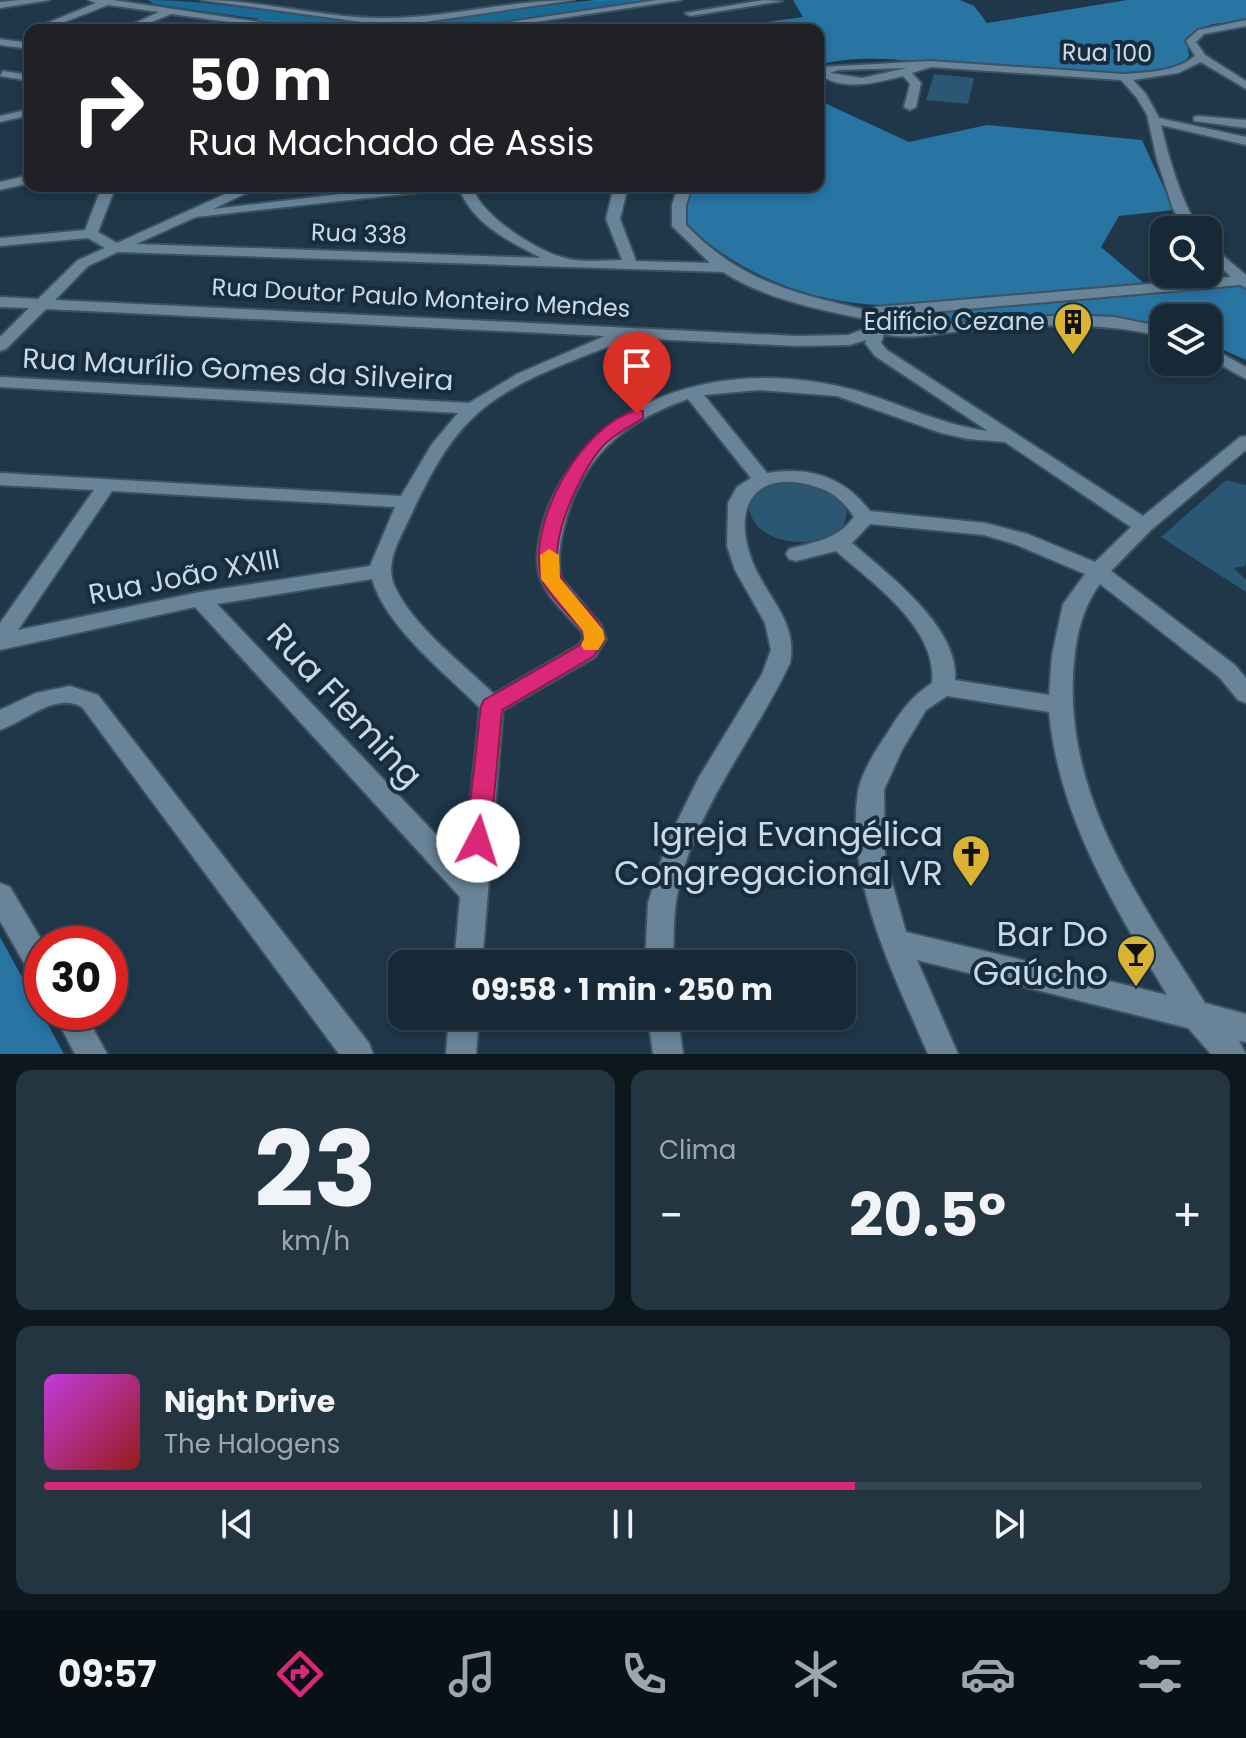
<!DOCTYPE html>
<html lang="pt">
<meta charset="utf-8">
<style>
body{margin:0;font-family:Poppins,sans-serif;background:#243542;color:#f1f3f6;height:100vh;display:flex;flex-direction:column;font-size:30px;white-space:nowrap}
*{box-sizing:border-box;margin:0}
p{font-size:26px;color:#9ea6ad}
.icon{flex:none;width:44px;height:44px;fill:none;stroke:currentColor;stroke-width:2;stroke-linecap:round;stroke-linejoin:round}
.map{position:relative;height:1054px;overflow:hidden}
.sheet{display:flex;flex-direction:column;gap:16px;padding:16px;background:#0d171e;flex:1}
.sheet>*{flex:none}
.banner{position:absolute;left:24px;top:24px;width:800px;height:168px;border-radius:16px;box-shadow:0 4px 12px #0003,0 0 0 2px #364552;background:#202124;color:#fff;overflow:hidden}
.tools{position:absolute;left:1150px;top:216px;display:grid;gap:16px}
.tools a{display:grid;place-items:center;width:72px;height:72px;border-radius:16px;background:#172937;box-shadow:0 4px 12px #0003,0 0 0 2px #364552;font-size:40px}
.speed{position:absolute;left:24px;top:926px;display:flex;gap:16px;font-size:40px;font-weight:700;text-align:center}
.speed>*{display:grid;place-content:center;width:104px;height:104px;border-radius:50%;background:#172937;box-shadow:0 4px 12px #0003,0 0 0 2px #364552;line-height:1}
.speed .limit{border:12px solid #d22;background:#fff;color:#111}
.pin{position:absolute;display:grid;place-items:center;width:68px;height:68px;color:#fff;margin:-82px -34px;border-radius:50% 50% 50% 0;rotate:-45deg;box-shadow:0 0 8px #0007}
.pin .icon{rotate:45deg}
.me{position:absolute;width:88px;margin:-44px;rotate:5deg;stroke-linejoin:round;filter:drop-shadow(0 0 6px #0008)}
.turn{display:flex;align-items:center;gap:28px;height:168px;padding:0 32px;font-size:36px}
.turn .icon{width:104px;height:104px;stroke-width:2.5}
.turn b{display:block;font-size:56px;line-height:68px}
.big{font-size:60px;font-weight:700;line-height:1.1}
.sheet .tile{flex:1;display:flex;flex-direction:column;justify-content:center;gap:12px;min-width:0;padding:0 28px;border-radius:16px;background:#243542}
.sheet .dial{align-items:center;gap:0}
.dial b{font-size:104px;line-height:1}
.song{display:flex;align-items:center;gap:24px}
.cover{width:96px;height:96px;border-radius:12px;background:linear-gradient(135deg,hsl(290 70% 55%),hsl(0 70% 35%))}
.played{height:8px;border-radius:4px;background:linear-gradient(90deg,#db2777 70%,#364552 70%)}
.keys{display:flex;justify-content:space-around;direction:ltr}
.heat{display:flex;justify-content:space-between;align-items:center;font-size:44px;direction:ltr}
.sheet .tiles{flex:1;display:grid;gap:16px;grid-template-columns:1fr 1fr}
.tile:last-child{grid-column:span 2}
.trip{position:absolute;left:388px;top:950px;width:468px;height:80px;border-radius:16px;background:#172937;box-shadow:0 4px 12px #0003,0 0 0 2px #364552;font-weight:700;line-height:80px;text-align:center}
.dock{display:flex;height:128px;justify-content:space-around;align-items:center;background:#091016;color:#9ea6ad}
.dock .icon{width:56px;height:56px}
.dock .current{color:#db2777}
.dock b{font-size:36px;color:#f1f3f6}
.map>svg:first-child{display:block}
.green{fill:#2b5774}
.forest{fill:#2874a3}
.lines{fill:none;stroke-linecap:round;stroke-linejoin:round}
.river{fill:#196997;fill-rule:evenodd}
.minor-casing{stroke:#3d5261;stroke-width:4}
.minor{fill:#698498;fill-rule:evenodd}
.route{fill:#db2777;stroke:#8e194d;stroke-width:2}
.slow{fill:#f59e0b}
.labels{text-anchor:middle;stroke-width:8;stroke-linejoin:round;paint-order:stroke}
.far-street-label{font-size:24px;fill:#cbd9e4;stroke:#152d3e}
.far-poi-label{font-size:24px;fill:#cbd9e4;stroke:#152d3e;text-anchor:end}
.street-label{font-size:28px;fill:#cbd9e4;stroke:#152d3e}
.near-street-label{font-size:34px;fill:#cbd9e4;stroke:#152d3e}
.near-poi-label{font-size:34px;fill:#cbd9e4;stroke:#152d3e;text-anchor:end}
</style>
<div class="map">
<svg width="1246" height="1054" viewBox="0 0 1246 1054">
<rect width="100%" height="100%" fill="#1f3749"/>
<!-- green -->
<path class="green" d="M934,74L974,78L968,104L926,100Z
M1226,480L1246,485V561L1245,566L1234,568L1246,580V592L1161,537Z
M795,482C816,486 840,490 847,513L843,528C818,550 759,548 749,510C753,487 776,483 795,482Z"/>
<!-- forest -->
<path class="forest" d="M595,0H656L432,30L318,29L255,21L269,12L374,23L418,22Z
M793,0H960L974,6L987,23L1127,0H1246V21L1213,24L1197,29L1186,38L1189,56C1174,90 928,61 885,59C862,58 840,59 818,65V30H711L803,17Z
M818,100L909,142L987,125L1142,140L1174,210L1119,216L1101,247L1146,285C1095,289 1045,293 994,298C957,301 917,307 879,305C810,302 737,274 687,224V208L693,186H818Z
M1240,282L1246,288V360L1208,343V318H1164V329L1029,318L937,324L923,322L917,316V313Z
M0,937L64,1054H0Z"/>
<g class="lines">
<!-- river -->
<path class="river" d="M147,0C227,0 305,21 384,23C469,24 550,0 634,0L627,4C561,13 494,29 427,30C335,32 245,17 154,4Z"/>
<!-- minor casing -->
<g class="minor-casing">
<path id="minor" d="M20,0H50L0,8V2Z
M88,0H113L312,30H286L171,14L133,30H120L159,12L108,5L44,30H30L96,3Z
M201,0C261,0 319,17 378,18C444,19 508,0 574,0L418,23L376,24Z
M657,0H682L481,30H455Z
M764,0L782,1L690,16L685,13Z
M1246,20V26L1204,34L1196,42L1205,55L1246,81V89L1201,62L1178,73L1133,80L1146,94L1159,118L1246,137V145L1161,125C1170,162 1180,197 1199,230H1185L1173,209L1157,160L1147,115L1137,98L1121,80L931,67L912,73L921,83L916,107L910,110L904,107L910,84L903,76C876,83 842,92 819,74L822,67L930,61L1124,74C1149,72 1175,72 1195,56L1186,41L1198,30ZM907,68L862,78L830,73L838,70Z
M0,39L30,43V49L0,45Z
M3,71L30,75V81L0,76Z
M30,109V115L0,122V116Z
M1198,116L1246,120V128L1194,121V117Z
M30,175V183L0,190V182Z
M102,186H116L98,232L117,243L243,186H261L213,209L408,186H447L440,190L196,217L136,244L541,258C510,241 477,227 461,193L465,186H479L475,193C486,218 538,252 565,258C582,263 604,260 622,260L606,219L614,186H628L620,219L636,261L710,263L672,226V205L678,186H692L686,205V225C741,282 792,292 866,310L868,313L860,318C812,308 764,298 723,272L118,252L88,266L55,300L797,336L848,335L878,324L912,327L1063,315L1114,317L1164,327V337C1099,321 1037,325 971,330C942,332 913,341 884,334L881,343L887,350L1143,516L1240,437L1246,436V450L1151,530L1111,571L1235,665L1246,678V703L1238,700L1219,677L1100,584C1080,611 1075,642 1073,675C1067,801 1141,901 1205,1003L1246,1014V1042L1239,1041L1246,1054H1211L1188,1028L917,960L958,1054H928C894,975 845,880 858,792C861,773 877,748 888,732C901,711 911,697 932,683C938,628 872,583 836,551L796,561L789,559L786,554L789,549C814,542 837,540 854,517C844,502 834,492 816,487C761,469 732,500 750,555C762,594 799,619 790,663C752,744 691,812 676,902C673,922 674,944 673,964H645L648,903L667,842L699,777L762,674L771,650L765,623L735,570L727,546L728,503L737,487L751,478L688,399C624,421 582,457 565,523C560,541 557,560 561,578L601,625L606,639L595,657L503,710L482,964H454L460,897L195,607L0,650V623L94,490L0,485V473L401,496L432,444L458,413L0,387V377L469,403L517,374L605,336L46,309L6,349L0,351V337L29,308L0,307V297L38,299L78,260L105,248L88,238L0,246V238L85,230ZM630,338L797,346L850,345L866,340L865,343L875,356L988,431C941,425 899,403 854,390C743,360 613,384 556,491C544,512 531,557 541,580C549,600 568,616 582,632L584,638L579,645L494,694C463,664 413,626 395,587C384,563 399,541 409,519C427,481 446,441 478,413C520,376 580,359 630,338ZM759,390L837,396L941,433L968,439L1005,442L1131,527L1095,562L1028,534L985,523L870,511C844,477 810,466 767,473L704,395ZM112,491L395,507L370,566L200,592L18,630ZM870,524L984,535L1014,544L1085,574L1063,604L1052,655L1049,695L955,680C960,628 888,574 852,543ZM372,579C385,626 446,674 480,708L464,864L217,604ZM947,696L1049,712C1059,818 1114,905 1167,995L906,932L885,858L884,790L902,750L926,710Z
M1208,243L1246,275V288L1240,285L876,317L868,312L876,307L1231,277L1208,255Z
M1208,346L1246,367V379L1208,358Z
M70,686L98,695L369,1043L373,1054H339L82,707C54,692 25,722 0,730V710L36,693Z
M0,883L10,887L44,944L42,981L32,977L0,921Z
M53,1012H84L107,1054H75Z
M449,1016H479L476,1054H446Z
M648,1016H678L683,1054H653Z"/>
</g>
<!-- minor -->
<use href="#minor" class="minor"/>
</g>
<!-- route -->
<path class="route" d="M637,410L643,411V418C630,427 612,435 602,447C580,472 544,547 562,579C573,601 600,614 605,639L594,656L502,710L490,841L486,848L478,851L469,848L466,841L481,706L484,700L580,645L584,639L583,631C573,619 545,592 541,577C527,522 582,424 637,410Z"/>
<!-- slow -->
<path class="slow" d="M549,549L559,555L560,578L603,630L605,639L598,650H584L581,645L584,639L583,631L541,579L540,555Z"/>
<!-- icons -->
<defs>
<g id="building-pin" transform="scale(2)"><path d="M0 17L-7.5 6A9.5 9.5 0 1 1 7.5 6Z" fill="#dbb333" stroke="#152d3e"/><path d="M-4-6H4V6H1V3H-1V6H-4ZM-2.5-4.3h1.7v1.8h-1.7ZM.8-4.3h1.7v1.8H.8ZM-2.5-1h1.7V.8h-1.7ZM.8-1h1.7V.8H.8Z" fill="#111"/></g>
<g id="church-pin" transform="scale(2)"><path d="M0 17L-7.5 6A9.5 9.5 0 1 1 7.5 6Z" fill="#dbb333" stroke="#152d3e"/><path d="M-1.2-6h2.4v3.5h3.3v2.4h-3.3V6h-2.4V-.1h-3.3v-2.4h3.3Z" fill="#111"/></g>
<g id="bar-pin" transform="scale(2)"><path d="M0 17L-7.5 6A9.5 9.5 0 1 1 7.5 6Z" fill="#dbb333" stroke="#152d3e"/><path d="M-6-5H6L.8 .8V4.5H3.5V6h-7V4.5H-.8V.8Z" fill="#111"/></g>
</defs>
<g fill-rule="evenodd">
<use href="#building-pin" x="1073" y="322"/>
<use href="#church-pin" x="971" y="854"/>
<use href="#bar-pin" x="1136" y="954"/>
</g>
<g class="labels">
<!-- far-street labels -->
<g class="far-street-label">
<text transform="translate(1107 53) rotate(1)" y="8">Rua 100</text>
<text transform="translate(359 234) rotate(2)" y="8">Rua 338</text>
<text transform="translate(421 298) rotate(3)" y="8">Rua Doutor Paulo Monteiro Mendes</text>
</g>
<!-- far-poi labels -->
<g class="far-poi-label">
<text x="1045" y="330">Edifício Cezane</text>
</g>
<!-- street labels -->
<g class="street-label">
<text transform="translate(238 369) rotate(3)" y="10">Rua Maurílio Gomes da Silveira</text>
<text transform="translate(184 576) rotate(-11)" y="10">Rua João XXIII</text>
</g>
<!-- near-street labels -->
<g class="near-street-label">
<text transform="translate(345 705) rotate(47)" y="12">Rua Fleming</text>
</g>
<!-- near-poi labels -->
<g class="near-poi-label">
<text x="943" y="846">Igreja Evangélica<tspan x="943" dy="39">Congregacional VR</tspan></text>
<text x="1108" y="946">Bar Do<tspan x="1108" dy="39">Gaúcho</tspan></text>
</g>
</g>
</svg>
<div class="tools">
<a><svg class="icon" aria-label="search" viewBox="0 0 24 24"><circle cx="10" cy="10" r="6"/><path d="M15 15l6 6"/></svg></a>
<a><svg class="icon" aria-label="layers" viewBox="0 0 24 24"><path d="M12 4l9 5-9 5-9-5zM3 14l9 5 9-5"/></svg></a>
</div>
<div class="speed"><div class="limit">30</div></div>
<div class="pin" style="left:637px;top:414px;background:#d93025"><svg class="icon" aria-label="arrive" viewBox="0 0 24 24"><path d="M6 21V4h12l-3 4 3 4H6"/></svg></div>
<svg class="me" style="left:478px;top:841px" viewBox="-20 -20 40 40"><circle r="19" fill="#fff"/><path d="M0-13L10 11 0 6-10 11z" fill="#db2777"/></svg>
<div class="trip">09:58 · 1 min · 250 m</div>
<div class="banner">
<div class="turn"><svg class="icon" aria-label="right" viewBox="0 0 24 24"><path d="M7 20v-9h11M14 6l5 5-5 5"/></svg><div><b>50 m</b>Rua Machado de Assis</div></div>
</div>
</div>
<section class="sheet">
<div class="tiles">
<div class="tile dial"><b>23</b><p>km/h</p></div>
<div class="tile"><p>Clima</p>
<div class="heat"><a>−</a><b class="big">20.5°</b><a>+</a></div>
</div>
<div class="tile">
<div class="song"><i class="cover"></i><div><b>Night Drive</b><p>The Halogens</p></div></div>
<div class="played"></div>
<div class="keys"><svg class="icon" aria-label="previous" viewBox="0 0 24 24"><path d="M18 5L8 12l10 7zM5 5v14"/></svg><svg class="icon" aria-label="pause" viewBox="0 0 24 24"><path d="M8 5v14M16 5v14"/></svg><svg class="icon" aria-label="next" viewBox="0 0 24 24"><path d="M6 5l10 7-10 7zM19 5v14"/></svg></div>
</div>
</div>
</section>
<nav class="dock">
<b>09:57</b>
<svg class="icon current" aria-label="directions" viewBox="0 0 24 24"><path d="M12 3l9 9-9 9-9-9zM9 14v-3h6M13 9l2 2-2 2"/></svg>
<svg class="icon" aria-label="music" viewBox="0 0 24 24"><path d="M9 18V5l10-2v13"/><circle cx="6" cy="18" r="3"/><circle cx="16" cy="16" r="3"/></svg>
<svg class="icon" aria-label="phone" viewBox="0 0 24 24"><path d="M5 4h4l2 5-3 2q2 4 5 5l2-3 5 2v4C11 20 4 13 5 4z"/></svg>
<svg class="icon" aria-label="climate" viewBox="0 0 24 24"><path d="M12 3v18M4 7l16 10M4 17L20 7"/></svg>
<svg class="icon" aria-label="car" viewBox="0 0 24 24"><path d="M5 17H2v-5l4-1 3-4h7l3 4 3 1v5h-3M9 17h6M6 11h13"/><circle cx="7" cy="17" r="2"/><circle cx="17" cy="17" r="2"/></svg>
<svg class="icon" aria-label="filters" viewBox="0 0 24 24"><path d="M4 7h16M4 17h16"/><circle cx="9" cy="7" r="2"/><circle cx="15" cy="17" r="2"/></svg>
</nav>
